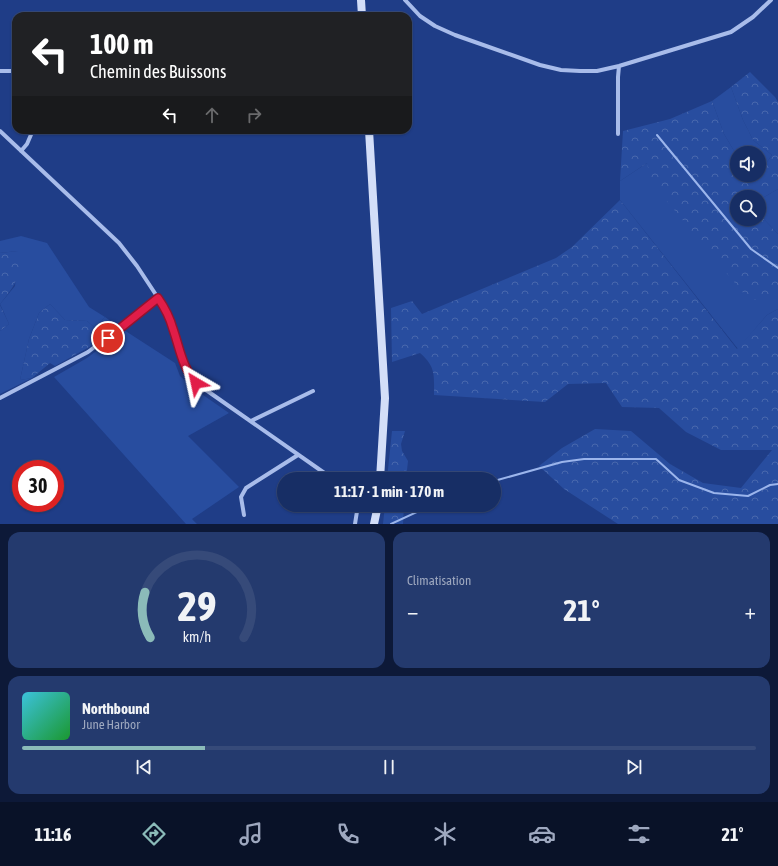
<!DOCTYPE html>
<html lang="fr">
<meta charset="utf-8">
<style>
body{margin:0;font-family:"Asap Condensed",sans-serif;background:#243a6e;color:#f1f3f6;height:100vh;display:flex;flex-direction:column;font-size:15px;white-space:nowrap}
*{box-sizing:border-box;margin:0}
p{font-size:13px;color:#9ea8bf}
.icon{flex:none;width:22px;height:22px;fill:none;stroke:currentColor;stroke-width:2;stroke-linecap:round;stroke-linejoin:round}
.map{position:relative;height:524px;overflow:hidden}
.drawer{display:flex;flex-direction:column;gap:8px;padding:8px;background:#0d1938;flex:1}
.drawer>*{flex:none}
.top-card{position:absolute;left:12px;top:12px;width:400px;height:122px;border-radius:12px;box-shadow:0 1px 3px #0004,0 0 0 1px #364a79;background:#202124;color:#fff;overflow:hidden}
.buttons{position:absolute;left:730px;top:146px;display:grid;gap:8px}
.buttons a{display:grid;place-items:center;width:36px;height:36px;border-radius:50%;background:#172e65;box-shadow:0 1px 3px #0004,0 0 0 1px #364a79;font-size:20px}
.speed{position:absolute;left:12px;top:460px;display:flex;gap:8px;font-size:20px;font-weight:700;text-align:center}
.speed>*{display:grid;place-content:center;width:52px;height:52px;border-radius:50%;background:#172e65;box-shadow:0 1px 3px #0004,0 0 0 1px #364a79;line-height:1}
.speed .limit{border:6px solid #d22;background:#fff;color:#111}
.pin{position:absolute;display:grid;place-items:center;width:34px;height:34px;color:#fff;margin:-17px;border:2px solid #fff;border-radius:50%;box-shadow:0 1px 4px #0007}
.me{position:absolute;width:44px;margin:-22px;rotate:324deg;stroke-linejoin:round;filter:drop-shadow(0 0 3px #0008)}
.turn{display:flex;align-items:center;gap:14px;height:84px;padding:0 12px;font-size:18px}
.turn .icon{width:52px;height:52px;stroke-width:2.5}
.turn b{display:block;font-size:28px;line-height:34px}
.lanes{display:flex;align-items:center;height:38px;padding:0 12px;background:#0003;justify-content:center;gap:20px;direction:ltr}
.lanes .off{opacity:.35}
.big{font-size:30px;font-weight:700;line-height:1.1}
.drawer .tile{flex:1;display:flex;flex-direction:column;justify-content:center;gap:6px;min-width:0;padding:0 14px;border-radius:12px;background:#243a6e}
.drawer .dial{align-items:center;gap:0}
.dial svg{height:104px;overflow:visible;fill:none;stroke:#364a79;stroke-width:7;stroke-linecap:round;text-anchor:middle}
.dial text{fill:#f1f3f6;stroke:none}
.song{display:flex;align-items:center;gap:12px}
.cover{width:48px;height:48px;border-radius:6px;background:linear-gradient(135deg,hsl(190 70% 55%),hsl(130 70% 35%))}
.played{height:4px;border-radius:2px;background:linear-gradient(90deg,#8bbbb9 25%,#364a79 25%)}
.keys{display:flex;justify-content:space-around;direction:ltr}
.heat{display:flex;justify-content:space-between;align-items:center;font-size:22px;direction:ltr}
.drawer .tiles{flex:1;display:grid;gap:8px;grid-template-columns:1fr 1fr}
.tile:last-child{grid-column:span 2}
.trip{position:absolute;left:277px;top:472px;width:224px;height:40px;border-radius:20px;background:#172e65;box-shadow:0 1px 3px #0004,0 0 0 1px #364a79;font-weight:700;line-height:40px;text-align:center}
.dock{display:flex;height:64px;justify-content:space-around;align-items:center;background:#091228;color:#9ea8bf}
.dock .icon{width:28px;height:28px}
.dock .on{color:#8bbbb9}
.dock b{font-size:18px;color:#f1f3f6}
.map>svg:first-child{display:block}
.green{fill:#284d9f}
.forest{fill:url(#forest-crowns)}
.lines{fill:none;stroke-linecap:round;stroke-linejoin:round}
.stream{stroke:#9bb5ec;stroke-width:2}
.street{stroke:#a8bcea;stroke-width:4}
.secondary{stroke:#d3def8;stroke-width:8}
.route-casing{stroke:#92132f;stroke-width:10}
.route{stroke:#e11d48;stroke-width:7}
</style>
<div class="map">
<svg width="778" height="524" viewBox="0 0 778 524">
<defs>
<pattern id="forest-crowns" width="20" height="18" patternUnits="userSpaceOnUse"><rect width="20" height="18" fill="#284d9f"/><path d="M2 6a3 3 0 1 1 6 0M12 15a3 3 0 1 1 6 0" fill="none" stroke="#4868ad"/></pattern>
</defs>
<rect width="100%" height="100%" fill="#1f3d87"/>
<!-- green -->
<path class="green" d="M731,87L743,120L753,140L772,155L762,169L759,168V153H737V156L724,134L712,101Z
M647,163L778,299V309L767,315L738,349L620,200V181Z
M778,189V234L759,214V200Z
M21,236L47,243L89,307L105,317L95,328L87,321L65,320L50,304L39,313L29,339L20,380L32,378L0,394V331L9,324L0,304L15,286L18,251L0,253V241Z
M124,330L175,363L180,376L193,388L229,413L188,436L239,487L192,519L197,524H186L54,377L87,358Z"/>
<!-- forest -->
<path class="forest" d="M750,72L775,97L778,102V189L759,200V197H737V219H759V214L778,234V299L749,300L651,182L647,163L620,181L623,131L670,119L712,101L724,134L737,156V175H759V168L762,169L772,155L753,140L743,120L731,87Z
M620,200L737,349L767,315L778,309V524H618L564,489L539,466L562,448L595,429L631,431L670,464L703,483L741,488L772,450H721L686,432L659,408L622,407L606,383L568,384L545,402L434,395C434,375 436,367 420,353L392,362L391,308L412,301L422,314L556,258L572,247Z
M18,251C23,275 15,286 0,304V253Z
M50,304L65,320L87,321L95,328L105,317L116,325L91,346L55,366L50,363L32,378L20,380L29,339L39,313Z
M0,305L9,324L0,331Z
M392,431H405L401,444L402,451L408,461L406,479H387Z
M385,505H404L403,524H383Z"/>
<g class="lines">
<!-- stream -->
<path class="stream" d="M657,135L751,249L778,268
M494,481L562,462L584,459H656L679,480L714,493L748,496L770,485L778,484
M391,524L432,505"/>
<!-- street -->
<path class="street" d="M405,0L420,16L435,26L455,35L540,65L561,70L580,71H597L619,66L731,32L753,17L771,0
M0,71H16
M0,131L119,243L137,266L166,310L173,329L181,359L187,373L196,383L333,479
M618,134V77L619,66
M21,151L27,144L33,130
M0,398L88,352L158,298
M251,421L313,391
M244,515L241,497L246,488L298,455
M355,524L358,505"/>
<!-- secondary -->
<path class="secondary" d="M361,0L362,16
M369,130L385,398L380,479
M374,524L378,505"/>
</g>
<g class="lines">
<!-- route casing -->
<g class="route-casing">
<path id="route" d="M108,338L158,298C165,308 170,318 173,329C180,349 182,367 196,383"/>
</g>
<!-- route -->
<use href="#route" class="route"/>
</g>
</svg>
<div class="buttons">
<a><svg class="icon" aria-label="sound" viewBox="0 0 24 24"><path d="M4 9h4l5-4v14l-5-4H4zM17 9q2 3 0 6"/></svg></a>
<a><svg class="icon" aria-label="search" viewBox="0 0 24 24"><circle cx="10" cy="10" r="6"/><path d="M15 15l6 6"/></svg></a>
</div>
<div class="speed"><div class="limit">30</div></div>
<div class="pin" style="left:108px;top:338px;background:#d93025"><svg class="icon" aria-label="arrive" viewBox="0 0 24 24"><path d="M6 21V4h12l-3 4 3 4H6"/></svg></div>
<svg class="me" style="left:196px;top:383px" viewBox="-20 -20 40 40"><path d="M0-17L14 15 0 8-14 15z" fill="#e11d48" stroke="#fff" stroke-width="4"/></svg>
<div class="trip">11:17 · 1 min · 170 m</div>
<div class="top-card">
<div class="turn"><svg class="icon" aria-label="left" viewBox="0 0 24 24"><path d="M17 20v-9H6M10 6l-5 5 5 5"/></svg><div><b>100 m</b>Chemin des Buissons</div></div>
<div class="lanes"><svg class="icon" aria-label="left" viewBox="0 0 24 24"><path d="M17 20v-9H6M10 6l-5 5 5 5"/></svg><svg class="icon off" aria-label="ahead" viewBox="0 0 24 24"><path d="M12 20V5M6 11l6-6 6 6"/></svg><svg class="icon off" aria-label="right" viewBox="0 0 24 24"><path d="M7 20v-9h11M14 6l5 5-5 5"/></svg></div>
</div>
</div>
<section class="drawer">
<div class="tiles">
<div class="tile dial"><svg viewBox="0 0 100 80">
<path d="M14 69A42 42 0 1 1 86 69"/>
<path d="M14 69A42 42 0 0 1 10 34" stroke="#8bbbb9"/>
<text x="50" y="56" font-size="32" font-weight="700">29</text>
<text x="50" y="72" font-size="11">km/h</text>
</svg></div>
<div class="tile"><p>Climatisation</p>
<div class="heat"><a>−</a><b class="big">21°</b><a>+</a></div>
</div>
<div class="tile">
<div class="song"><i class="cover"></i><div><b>Northbound</b><p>June Harbor</p></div></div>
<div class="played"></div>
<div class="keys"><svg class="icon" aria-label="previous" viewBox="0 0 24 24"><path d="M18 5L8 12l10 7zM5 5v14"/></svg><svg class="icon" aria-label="pause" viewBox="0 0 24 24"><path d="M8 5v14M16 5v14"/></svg><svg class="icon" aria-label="next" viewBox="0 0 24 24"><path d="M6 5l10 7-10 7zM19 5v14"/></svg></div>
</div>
</div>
</section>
<nav class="dock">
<b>11:16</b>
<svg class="icon on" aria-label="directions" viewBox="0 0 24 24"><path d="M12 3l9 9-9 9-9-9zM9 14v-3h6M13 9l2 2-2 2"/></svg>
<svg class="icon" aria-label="music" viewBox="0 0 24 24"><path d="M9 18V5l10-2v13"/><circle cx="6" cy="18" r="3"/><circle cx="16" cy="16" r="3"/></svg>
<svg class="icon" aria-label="phone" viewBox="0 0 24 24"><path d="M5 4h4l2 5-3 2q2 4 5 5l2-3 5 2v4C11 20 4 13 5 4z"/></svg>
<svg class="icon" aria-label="climate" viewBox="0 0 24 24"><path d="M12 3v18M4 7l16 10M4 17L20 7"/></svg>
<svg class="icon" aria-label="car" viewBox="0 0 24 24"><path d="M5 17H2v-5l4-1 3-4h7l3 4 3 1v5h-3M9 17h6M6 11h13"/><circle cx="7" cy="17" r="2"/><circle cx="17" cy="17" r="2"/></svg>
<svg class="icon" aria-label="filters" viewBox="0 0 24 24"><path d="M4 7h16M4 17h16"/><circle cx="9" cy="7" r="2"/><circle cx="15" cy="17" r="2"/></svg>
<b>21°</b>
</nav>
